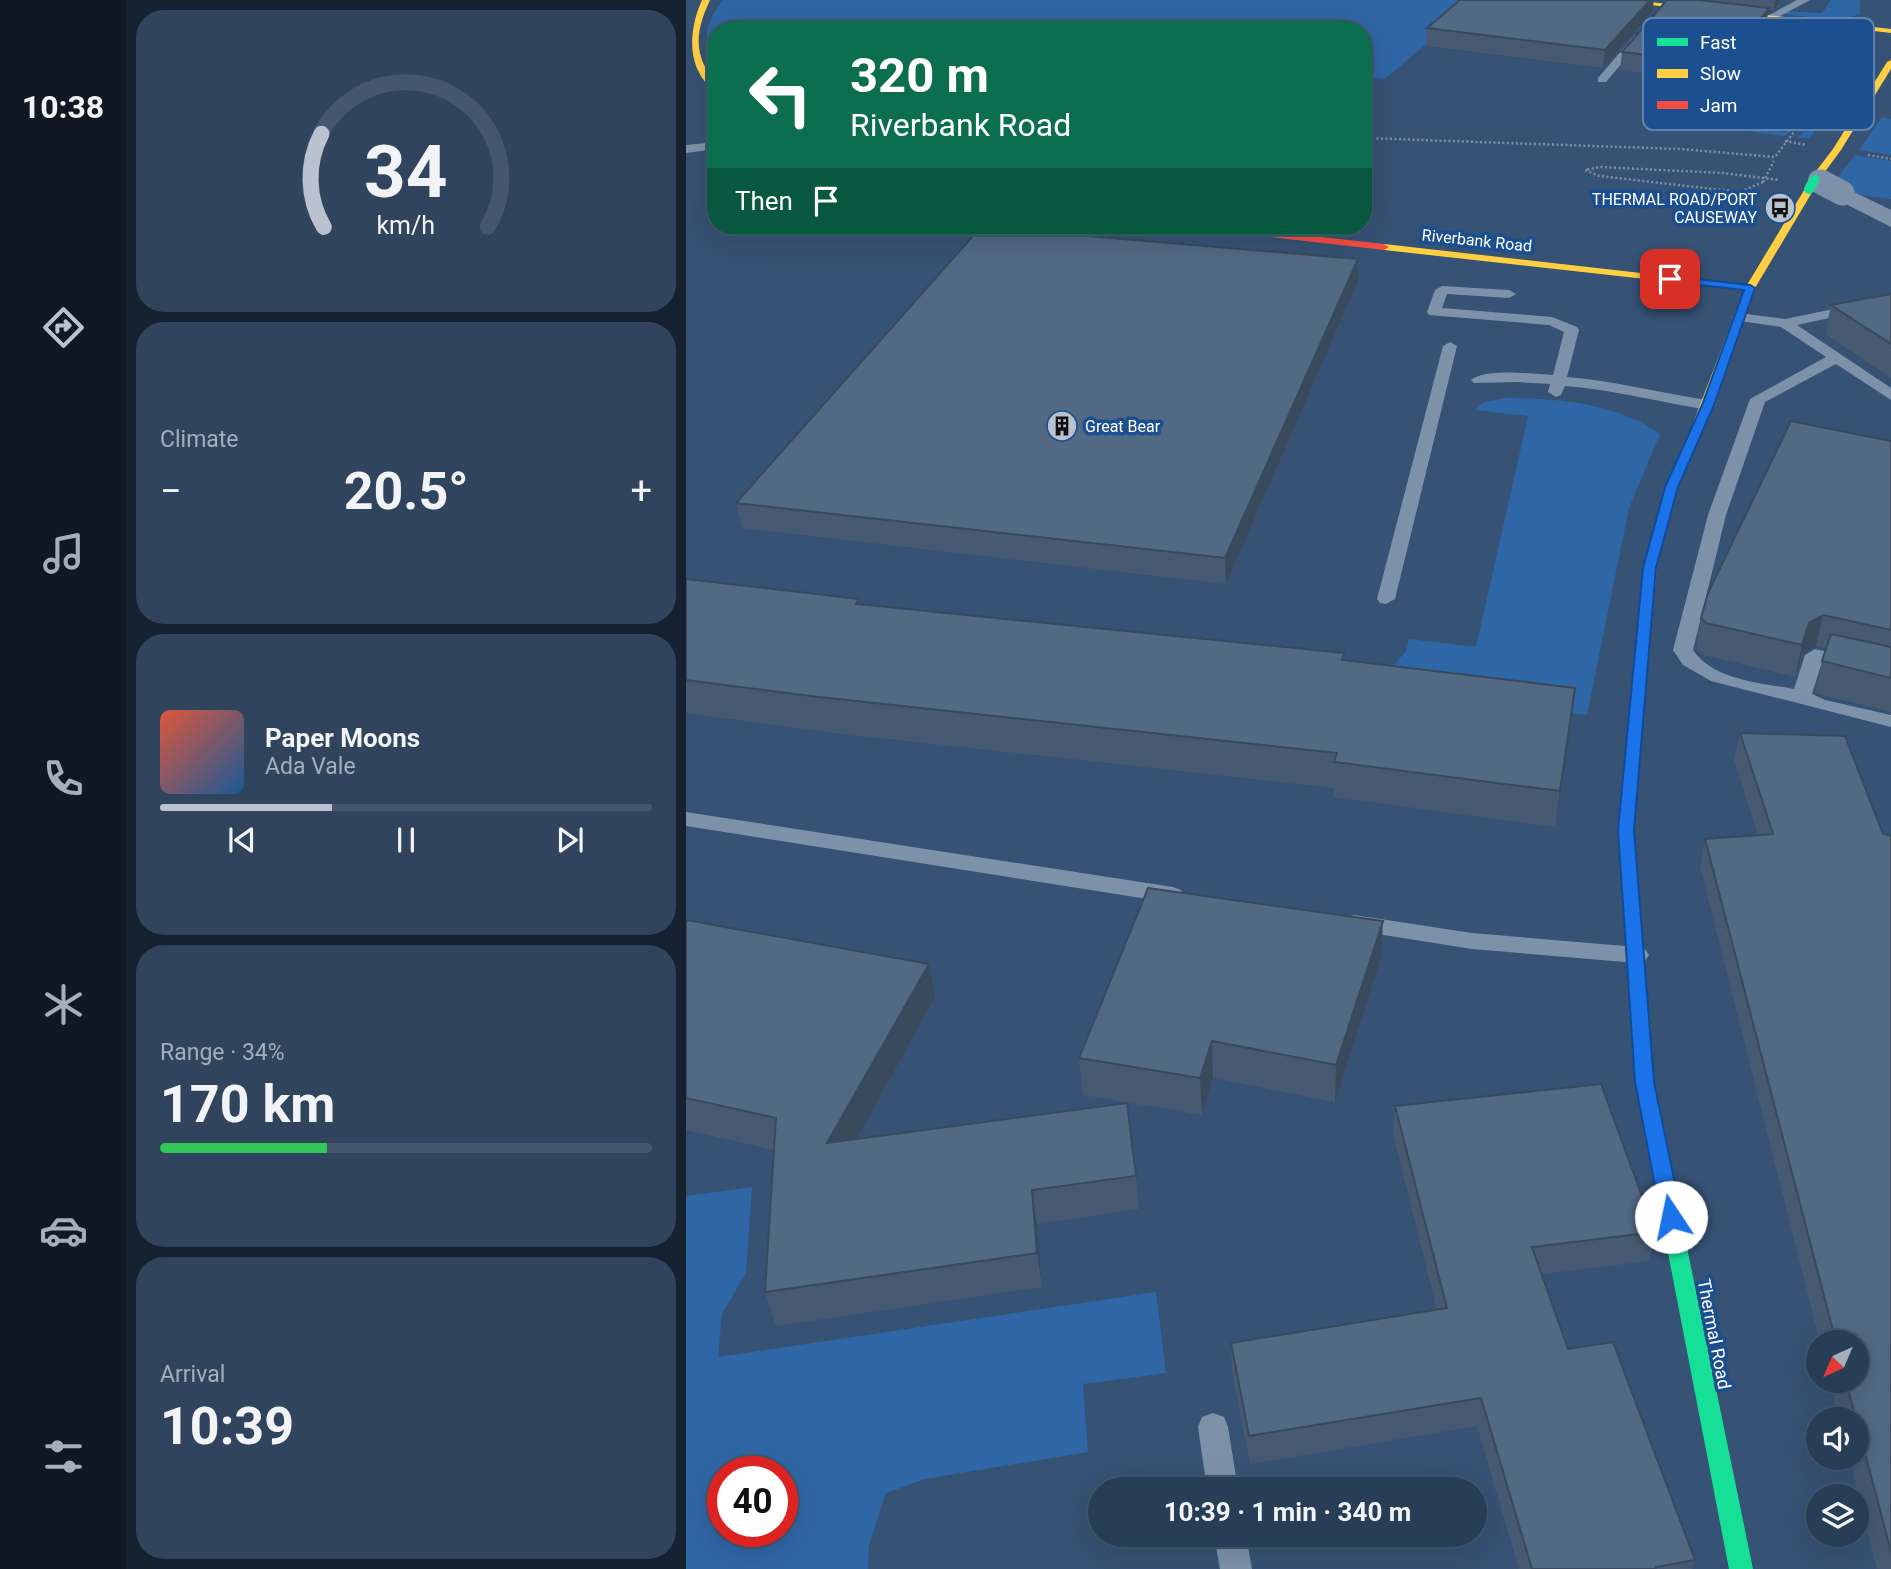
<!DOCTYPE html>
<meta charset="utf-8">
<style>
body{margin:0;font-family:Roboto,sans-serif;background:#30455d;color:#f1f3f6;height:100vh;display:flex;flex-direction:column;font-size:26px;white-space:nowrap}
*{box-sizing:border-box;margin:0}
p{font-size:23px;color:#a5aeba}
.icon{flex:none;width:38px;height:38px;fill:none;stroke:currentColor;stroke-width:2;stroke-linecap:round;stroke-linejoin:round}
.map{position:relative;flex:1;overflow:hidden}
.sheet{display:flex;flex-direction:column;gap:10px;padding:10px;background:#162230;width:560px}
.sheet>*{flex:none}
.guide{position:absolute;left:21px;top:21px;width:665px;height:214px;border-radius:28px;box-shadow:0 7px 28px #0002,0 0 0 2px #44576d;background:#0b6e4f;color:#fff;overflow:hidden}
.needle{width:46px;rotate:224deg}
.controls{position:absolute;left:1120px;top:1330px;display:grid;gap:14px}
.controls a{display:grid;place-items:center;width:63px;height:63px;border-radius:50%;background:#283e57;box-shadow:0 7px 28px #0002,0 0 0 2px #44576d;font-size:35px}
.speed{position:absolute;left:21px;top:1456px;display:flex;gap:14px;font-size:35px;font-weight:700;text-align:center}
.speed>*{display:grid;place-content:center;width:91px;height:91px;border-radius:50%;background:#283e57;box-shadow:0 7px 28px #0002,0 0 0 2px #44576d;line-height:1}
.speed .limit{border:10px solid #d22;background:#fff;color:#111}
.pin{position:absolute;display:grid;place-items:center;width:60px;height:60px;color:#fff;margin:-30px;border-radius:14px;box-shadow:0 4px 10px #0006}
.me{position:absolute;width:77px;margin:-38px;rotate:349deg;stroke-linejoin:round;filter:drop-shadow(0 0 5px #0008)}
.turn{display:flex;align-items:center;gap:24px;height:147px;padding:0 28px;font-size:32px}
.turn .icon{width:91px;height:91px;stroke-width:2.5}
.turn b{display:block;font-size:49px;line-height:60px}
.then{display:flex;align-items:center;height:66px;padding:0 28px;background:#0003;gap:14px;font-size:26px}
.big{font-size:52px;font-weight:700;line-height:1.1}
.sheet .card{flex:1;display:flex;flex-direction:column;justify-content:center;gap:10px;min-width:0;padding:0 24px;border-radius:28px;background:#30455d}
.sheet .dial{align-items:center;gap:0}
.dial svg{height:182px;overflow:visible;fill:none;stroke:#44576d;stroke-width:7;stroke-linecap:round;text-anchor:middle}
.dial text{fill:#f1f3f6;stroke:none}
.song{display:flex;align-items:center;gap:21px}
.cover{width:84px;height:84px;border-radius:10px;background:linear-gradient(135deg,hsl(10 70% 55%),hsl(210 70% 35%))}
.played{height:7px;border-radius:4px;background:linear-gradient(90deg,#b9c2ce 35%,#44576d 35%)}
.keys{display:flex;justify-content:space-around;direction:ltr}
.heat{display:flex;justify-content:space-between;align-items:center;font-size:38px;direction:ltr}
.charge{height:10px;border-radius:5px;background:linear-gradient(90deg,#34c759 34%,#44576d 0)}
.trip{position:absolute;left:402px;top:1477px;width:399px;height:70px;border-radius:35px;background:#283e57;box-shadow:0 7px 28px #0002,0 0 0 2px #44576d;font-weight:700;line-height:70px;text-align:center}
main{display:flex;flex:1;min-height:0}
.tab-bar{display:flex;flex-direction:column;width:126px;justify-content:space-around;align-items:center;background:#101923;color:#a5aeba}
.tab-bar .icon{width:49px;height:49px}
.tab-bar .selected{color:#b9c2ce}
.tab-bar b{font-size:32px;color:#f1f3f6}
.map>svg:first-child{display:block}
.green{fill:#2f66a5;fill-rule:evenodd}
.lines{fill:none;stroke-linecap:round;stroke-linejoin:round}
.path{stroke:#7d92a8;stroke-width:2.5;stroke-dasharray:2 2.5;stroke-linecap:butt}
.lane{fill:#7d92a8;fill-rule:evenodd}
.street{fill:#7d92a8;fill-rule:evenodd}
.fast{fill:#16e098;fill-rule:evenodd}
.slow{fill:#ffcf43;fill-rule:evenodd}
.jam{fill:#f24e42;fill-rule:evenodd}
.path-bridge{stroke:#7d92a8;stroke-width:2.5;stroke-dasharray:2 2.5;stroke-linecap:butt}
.street-bridge-far1{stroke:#7d92a8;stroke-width:20}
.street-bridge{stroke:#7d92a8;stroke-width:25}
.fast-bridge-far1{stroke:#16e098;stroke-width:8}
.fast-bridge{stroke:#16e098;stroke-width:10}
.wall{fill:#475a72}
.shaded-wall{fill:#394a5c}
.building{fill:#526984;stroke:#394a5c;stroke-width:2}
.route{fill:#1a73e8;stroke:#114b97;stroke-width:2}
.labels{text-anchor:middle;stroke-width:7;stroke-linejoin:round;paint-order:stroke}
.far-poi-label{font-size:16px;fill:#fff;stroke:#1b4f8f;text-anchor:end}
.far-street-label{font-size:16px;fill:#fff;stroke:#1b4f8f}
.street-label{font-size:18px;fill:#fff;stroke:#1b4f8f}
.key{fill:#1b4f8f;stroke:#5f84b1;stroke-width:2}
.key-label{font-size:19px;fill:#fff}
</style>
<main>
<nav class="tab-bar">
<b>10:38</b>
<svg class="icon selected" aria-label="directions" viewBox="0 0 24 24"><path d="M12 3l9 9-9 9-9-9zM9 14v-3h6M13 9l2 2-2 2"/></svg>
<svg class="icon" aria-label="music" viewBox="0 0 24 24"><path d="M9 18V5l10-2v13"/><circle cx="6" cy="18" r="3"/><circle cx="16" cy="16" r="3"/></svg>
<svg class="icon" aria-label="phone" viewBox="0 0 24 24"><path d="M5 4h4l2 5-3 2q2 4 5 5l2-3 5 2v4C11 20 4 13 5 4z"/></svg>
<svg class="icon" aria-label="climate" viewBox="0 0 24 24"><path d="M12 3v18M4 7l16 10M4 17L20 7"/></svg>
<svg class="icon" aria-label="car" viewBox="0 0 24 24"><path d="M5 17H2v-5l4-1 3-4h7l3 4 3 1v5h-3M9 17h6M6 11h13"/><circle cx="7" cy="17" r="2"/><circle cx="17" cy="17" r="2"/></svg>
<svg class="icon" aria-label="filters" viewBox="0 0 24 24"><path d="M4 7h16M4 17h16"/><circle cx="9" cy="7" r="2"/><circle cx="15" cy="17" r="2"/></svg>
</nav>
<section class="sheet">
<div class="card dial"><svg viewBox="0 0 100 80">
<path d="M14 69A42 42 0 1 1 86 69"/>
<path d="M14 69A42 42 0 0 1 13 28" stroke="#b9c2ce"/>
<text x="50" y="56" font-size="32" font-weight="700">34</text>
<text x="50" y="72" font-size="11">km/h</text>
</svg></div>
<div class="card"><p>Climate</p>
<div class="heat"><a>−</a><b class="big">20.5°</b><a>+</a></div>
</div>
<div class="card">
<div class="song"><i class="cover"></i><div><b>Paper Moons</b><p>Ada Vale</p></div></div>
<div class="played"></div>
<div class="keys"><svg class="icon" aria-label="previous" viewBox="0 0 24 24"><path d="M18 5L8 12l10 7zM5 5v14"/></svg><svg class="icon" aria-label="pause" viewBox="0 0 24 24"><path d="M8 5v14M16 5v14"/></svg><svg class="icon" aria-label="next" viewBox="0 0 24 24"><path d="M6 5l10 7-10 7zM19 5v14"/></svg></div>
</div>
<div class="card"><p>Range · 34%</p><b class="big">170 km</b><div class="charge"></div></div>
<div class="card"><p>Arrival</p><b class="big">10:39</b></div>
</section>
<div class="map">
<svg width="1205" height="1569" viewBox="0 0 1205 1569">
<rect width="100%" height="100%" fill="#365274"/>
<!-- green -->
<path class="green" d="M37,0H792L699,79L677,76V30H30V60C12,43 23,15 37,0Z
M1145,0H1174V14C1152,24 1123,17 1099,14L1098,11L1136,13Z
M1134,30L1168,38L1155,48L1150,64L1151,84L1147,90L1120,109L1116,115L1114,125L1098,136L1015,125L1010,120L1100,132L1146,48L1143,37Z
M1178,40L1181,46L1169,92L1132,125L1124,138H1110L1125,127L1126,114L1160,90C1164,68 1154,53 1178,40Z
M1196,117L1205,119V155L1173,150Z
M1169,155L1205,161V199C1186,197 1162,196 1152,177Z
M818,398C870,398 931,403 974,434L943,508L901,715L687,689L720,651L723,639L790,647L842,416L789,410L799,402Z
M66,1187L60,1273L36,1314L32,1357L470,1292L480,1373L397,1384L402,1452L239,1479L200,1493L183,1545L182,1569H0V1196ZM37,1472H96V1531H37Z"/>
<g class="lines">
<!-- path -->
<path class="path" d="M677,138L994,149L1089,157L1114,124L1119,112L1150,92L1154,80L1152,62L1157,48
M1099,141L1121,145
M1182,155L1205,159
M1077,182L1054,192L913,176L899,170L914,167L1037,173L1093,180"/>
<!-- lane -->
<path class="lane" d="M1111,0H1124L1087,20L1078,18Z
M949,35L958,37L920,82H912V78Z
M30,142V149L0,153V145Z
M756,286L823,290L830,294L823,298L761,294L756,308L866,317L891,327L893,330L881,377C930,381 974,393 1022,400L1030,405L1022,410C974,402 928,390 879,386L875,395L870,397L862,392L864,384L831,382L788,383L785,380C800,368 848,374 867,375L878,332L863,325L743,315L741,312L749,290Z
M1157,307L1164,311L1162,314L1111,325L1205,388V400L1150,364L1079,402L1040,515L1007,650C1027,680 1075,683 1108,689L1119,655L1129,649L1205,666V678L1136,662L1126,694L1139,700L1205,715V727L1025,681L997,665L987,650L1022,515L1064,399L1140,357L1095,327L1053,321L1046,317L1053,313L1099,319Z
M764,342L771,346L709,599L700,604L694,603L691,599L757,346Z
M0,812L487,887L495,890L498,895L495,900L487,903L0,826Z
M668,915L786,933L951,947L959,949L963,955L959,961L951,963L786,949L660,929L656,923L660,917Z
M527,1413L538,1417L542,1427L552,1489H521L512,1427L516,1417Z
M528,1535H560L566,1569H534Z"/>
<!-- street -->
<path class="street" d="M1156,186L1205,210V227L1148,198L1145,193L1148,188Z"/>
<!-- fast -->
<path class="fast" d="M954,674L961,678L948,830L967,1082L1067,1569H1043L949,1082L932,830L947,678Z"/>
<!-- slow -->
<path class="slow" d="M16,0H24C14,22 7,43 19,67C23,76 30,82 30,92C0,70 2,31 16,0Z
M922,0H946L1205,29V33Z
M1205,60V69L1155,150L1132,181H1126L1124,179L1147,149L1201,62Z
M1120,187L1128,189L1069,288L1013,439L1007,443L1001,439L1058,290L698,250L693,247L698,244L1061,285Z"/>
<!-- jam -->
<path class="jam" d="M508,226H536L698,244L703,247L698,250L513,229Z
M1007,435L1013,439L992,487L971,567L961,678L954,682L947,678L957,567L980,487L1001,439Z"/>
<!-- path-bridge -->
<path class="path-bridge" d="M1077,182L1088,161"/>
<!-- street-bridge-far1 -->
<path class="street-bridge-far1" d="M1132,180L1138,183"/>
<!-- street-bridge -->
<path class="street-bridge" d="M1135,182L1156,193"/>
<!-- fast-bridge-far1 -->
<path class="fast-bridge-far1" d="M1126,183L1129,179"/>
<!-- fast-bridge -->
<path class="fast-bridge" d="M1123,189L1127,182"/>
</g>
<!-- wall -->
<path class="wall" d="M981,0H1095L1088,10L1082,9L1080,23L1129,47L1103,91L1046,84L1025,115L987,110L990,91L991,89L982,88L984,77L934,70L936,52Z
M966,12L917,68L740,46L741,28Z
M672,259V281L540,584L56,528L50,503Z
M1205,294V378L1139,334L1145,305Z
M1205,441V678L1140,649L1130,646L1116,654L1109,677L1014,654L1010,649L1015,618Z
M0,579L173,599L174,605L658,660L889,688L869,827L647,797L648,788L140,732L0,713Z
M1136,661L1205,678V712L1129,693Z
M1054,733L1197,834L1205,836V1569H1191L1163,1458H1171V1419H1153L1144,1381H1171V1342H1134L1014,867L1019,839L1072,835L1048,760Z
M0,920L249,997L171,1139L450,1176L453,1209L351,1224L356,1287L90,1326L79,1292L88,1150L0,1130Z
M695,958L649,1102L527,1078L516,1115L397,1095L393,1058Z
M709,1106L969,1232L963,1261L856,1274L882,1349L1009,1560L1006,1569H833L791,1426L564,1464L546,1371L545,1343L751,1310L707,1135Z"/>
<!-- shaded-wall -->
<path class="shaded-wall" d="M964,0H968L966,12L917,68L919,50Z
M1089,0H1095L1088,10Z
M1083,8L1080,25L1072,22Z
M1133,29L1129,47L1103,91L1106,73Z
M1049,66L1046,84L1025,115L1028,96Z
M672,259V281L540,584L539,558Z
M1137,615L1130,646L1116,654L1109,677L1116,645L1123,623Z
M889,688L885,723L869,827L874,791Z
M697,921L695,958L649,1102L650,1065Z
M243,964L249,997L150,1177L141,1143Z
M526,1041L527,1078L516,1115L514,1078Z
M346,1190L351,1224L356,1287L351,1253Z"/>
<!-- building -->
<path class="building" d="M774,0H964L919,50L741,28Z
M981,0H1013L1083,8L1072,22L1133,29L1106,73L1049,66L1028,96L990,91L1005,72L985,69L993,59L936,52Z
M295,227L672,259L539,558L50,503Z
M1205,294V344L1145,305Z
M1105,421L1205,441V630L1137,615L1123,623L1116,645L1020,623L1015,618L1022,593Z
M0,579L173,599L170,604L658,653L656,660L889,688L874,791L648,762L651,753L133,697L0,680Z
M1145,634L1205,647V678L1136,661Z
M1054,733L1159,736L1197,834L1205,836V1552L1160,1381H1171V1342H1150L1019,839L1087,834Z
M462,888L697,921L650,1065L526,1041L514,1078L393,1058Z
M0,920L243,964L141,1143L441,1103L450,1176L346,1190L351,1253L79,1292L90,1118L0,1098Z
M915,1084L969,1232L846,1247L882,1349L927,1342L1009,1560L970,1567V1569H846L795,1398L563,1436L545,1343L761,1308L709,1106Z"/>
<!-- route -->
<path class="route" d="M984,276L1064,285L1069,288L1028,405L992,487L970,568L948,830L968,1082L996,1217L993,1223L985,1226L978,1223L975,1217L949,1082L932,830L957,568L979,487L1016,405L1058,290L980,281L978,279Z"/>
<!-- icons -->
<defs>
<g id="bus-disc" transform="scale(1.575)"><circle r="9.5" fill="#b9c2ce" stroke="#1b4f8f"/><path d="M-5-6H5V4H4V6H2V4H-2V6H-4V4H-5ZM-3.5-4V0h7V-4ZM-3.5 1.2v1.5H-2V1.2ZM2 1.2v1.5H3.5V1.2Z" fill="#111"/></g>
<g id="building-disc" transform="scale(1.575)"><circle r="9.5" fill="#b9c2ce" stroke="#1b4f8f"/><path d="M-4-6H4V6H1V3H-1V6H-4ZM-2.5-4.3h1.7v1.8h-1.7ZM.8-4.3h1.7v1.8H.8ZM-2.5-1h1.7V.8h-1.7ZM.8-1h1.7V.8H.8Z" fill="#111"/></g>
</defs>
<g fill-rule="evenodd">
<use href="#bus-disc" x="1094" y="208"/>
<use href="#building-disc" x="376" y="426"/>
</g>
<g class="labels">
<!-- far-poi labels -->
<g class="far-poi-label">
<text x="1071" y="205">THERMAL ROAD/PORT<tspan x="1071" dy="18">CAUSEWAY</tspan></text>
<text x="399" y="432" text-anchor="start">Great Bear</text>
</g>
<!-- far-street labels -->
<g class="far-street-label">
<text transform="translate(791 240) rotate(6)" y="6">Riverbank Road</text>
</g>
<!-- street labels -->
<g class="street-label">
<text transform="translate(1028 1334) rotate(79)" y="6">Thermal Road</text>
</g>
</g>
<!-- legend -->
<rect x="957" y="18" width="231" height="112" rx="10" class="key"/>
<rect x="971" y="38" width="31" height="8" fill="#16e098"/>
<rect x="971" y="69" width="31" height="9" fill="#ffcf43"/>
<rect x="971" y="101" width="31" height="8" fill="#f24e42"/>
<g class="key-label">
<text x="1014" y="49">Fast</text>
<text x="1014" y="80">Slow</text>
<text x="1014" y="112">Jam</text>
</g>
</svg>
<div class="controls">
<a><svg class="needle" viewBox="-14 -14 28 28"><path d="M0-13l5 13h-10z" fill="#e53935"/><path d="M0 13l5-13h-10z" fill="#a5aeba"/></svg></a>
<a><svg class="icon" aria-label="sound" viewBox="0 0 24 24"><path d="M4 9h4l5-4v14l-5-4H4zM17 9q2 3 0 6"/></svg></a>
<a><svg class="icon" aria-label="layers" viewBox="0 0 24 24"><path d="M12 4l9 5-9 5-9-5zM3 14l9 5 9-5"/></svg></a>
</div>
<div class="speed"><div class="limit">40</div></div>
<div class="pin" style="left:984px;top:279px;background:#d93025"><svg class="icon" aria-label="arrive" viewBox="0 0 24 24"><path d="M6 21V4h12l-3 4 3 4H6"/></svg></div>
<svg class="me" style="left:985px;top:1217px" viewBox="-20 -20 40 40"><circle r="19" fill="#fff"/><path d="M0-13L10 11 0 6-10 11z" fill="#1a73e8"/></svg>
<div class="trip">10:39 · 1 min · 340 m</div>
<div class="guide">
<div class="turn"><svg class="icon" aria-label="left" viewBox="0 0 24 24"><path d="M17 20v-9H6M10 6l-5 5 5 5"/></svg><div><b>320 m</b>Riverbank Road</div></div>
<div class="then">Then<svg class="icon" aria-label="arrive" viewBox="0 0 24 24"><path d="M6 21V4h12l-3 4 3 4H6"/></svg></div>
</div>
</div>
</main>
